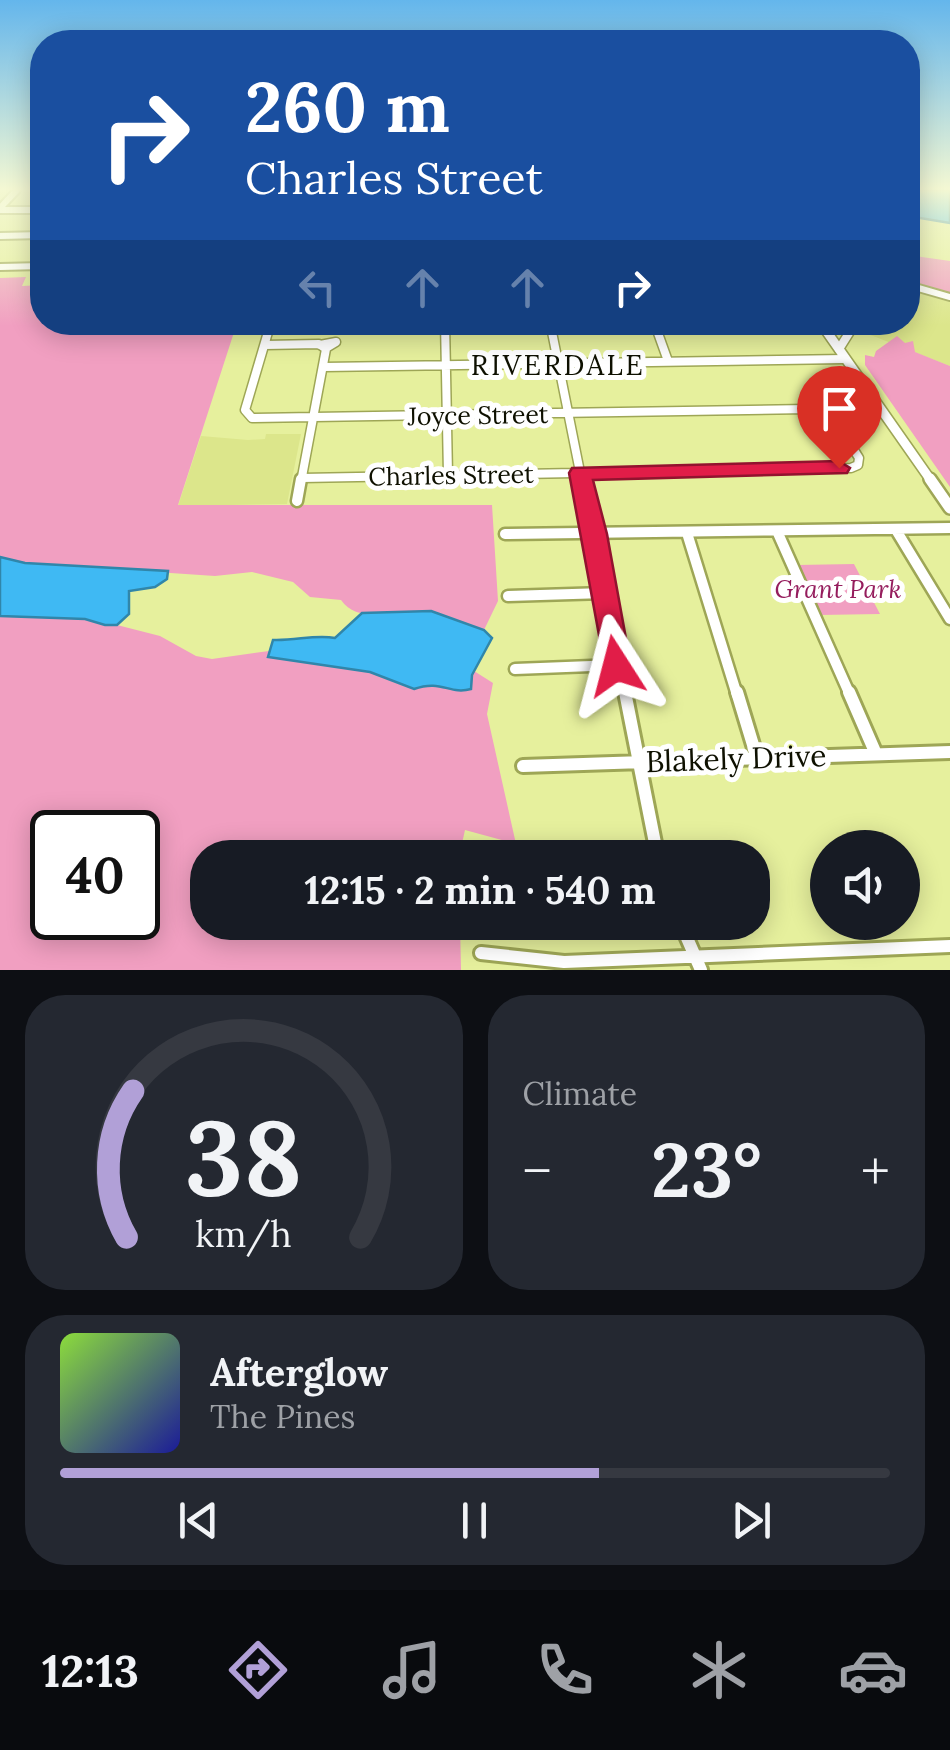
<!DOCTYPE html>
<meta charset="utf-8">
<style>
body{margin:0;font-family:Lora,serif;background:#242831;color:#f1f3f6;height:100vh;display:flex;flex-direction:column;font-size:38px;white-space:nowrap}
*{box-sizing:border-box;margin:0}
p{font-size:32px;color:#9ea1a6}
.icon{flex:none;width:55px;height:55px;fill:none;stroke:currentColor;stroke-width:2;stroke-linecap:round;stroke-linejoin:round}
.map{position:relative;height:970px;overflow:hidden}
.sheet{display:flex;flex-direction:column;gap:25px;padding:25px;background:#0d0f14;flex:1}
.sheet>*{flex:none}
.guide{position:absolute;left:30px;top:30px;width:890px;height:305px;border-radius:40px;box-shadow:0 5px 25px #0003;background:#1a4fa0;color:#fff;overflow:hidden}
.fabs{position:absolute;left:810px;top:830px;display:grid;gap:20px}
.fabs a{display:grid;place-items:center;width:110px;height:110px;border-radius:50%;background:#171b24;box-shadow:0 5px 25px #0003;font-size:50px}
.speed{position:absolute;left:30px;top:810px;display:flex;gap:20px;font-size:50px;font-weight:700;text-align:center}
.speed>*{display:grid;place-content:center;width:130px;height:130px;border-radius:50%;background:#171b24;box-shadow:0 5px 25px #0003;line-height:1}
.speed .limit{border:5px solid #111;border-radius:15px;background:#fff;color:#111}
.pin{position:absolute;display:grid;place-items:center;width:85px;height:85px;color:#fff;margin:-102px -42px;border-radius:50% 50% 50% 0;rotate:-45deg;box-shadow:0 0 10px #0007}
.pin .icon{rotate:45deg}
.me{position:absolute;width:110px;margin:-55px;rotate:351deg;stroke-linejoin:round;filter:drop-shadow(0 0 8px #0008)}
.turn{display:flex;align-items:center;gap:35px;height:210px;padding:0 50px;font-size:45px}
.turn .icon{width:130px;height:130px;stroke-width:2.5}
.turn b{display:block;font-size:70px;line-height:85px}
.lanes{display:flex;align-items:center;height:95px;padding:0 50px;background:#0003;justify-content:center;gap:50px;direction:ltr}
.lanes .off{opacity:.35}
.big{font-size:75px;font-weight:700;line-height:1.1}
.sheet .widget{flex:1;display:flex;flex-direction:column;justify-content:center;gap:15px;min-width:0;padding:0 35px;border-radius:40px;background:#242831}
.sheet .dial{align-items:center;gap:0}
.dial svg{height:260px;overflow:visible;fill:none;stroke:#363941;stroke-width:7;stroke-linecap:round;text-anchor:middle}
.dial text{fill:#f1f3f6;stroke:none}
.song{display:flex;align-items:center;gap:30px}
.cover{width:120px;height:120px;border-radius:15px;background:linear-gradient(135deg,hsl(90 70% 55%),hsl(240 70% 35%))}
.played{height:10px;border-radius:5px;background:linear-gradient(90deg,#b1a0d7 65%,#363941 65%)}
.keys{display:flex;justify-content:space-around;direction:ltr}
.heat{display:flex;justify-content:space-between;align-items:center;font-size:55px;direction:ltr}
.sheet .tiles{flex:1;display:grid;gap:25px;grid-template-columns:1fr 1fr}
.widget:last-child{grid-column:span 2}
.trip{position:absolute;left:190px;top:840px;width:580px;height:100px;border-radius:40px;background:#171b24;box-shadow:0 5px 25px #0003;font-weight:700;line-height:100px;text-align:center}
.tabs{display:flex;height:160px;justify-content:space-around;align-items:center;background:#090b0e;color:#9ea1a6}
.tabs .icon{width:70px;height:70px}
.tabs .active{color:#b1a0d7}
.tabs b{font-size:45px;color:#f1f3f6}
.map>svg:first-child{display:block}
.built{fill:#dce68b}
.green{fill:#f19fc1;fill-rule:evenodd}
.water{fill:#3fb9f3;stroke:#3086aa;stroke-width:2.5}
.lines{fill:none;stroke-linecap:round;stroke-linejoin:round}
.minor-far3-casing{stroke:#9ea656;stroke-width:10}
.minor-far2-casing{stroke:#9ea656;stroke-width:11}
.minor-far1-casing{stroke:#9ea656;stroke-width:15}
.minor-casing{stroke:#9ea656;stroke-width:18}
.major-far1-casing{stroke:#9ea656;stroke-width:12}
.major-casing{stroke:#9ea656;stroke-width:16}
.minor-far3{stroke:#fff;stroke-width:6}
.minor-far2{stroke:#fff;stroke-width:8}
.minor-far1{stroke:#fff;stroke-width:10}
.minor{stroke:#fff;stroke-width:12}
.major-far1{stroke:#fff;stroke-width:9}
.major{stroke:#fff;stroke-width:11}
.route{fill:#e11d48;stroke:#92132f;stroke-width:2.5}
.labels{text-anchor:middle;stroke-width:10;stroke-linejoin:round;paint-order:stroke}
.street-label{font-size:25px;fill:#0e1000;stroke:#fff}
.park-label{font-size:25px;font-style:italic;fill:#951d5d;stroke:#fff}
.neighbourhood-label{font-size:28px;letter-spacing:2.5px;fill:#0e1000;stroke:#fff}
.near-street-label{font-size:30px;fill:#0e1000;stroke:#fff}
</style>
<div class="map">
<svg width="950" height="970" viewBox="0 0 950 970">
<rect width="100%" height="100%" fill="#e6f09d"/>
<!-- built -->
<path class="built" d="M908,287L950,301V366L868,334L876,323L908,322Z
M266,434H301L287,504L178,506L201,436L248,440L265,439Z"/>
<!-- green -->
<path class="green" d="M915,256L950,261V296L908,283V259Z
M26,277L22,286L42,285V322L237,323L178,505H492L498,601L484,630C468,624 448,615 431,612C403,606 361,628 341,600L310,597L293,582L252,572L215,576L126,570L24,563L0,557V278Z
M897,336L905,343L913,341L915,352L950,366V487L865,365V355L874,357L876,351Z
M854,564L880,614L820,615L797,565Z
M0,616L85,619L117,625L160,636L196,656L212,659L269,651V657L370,672L414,689L433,682L462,691L474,671L493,683L487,714L516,844L465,830L459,857L208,858V922L460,923L461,970H0ZM52,832H138V918H52Z"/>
<!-- water -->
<path class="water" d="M908,190H950V223L908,216Z
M0,557L25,563L168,571L167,579L155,587L129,591V614L117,625H105L85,619L0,616Z
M431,611L484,630L492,638L472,675L471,689C449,695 442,679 414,689L370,672L268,657L273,640C296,641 315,634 335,638L362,613Z"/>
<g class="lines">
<!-- minor-far3 casing -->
<g class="minor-far3-casing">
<path id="minor-far3" d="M0,208L17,190
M0,210H42
M0,236L42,235
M0,267L42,266
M908,285L950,297"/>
</g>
<!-- minor-far2 casing -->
<g class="minor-far2-casing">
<path id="minor-far2" d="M271,322L245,410L252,418L808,409L834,418L859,458L858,465L851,468L302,478
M445,322L448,475
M550,322L582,482
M654,322L668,361
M382,323L401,322
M265,345L319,344L326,349L301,482
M320,345L336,342L326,348
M839,349L856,322
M324,367L845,359"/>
</g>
<!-- minor-far1 casing -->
<g class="minor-far1-casing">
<path id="minor-far1" d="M582,479L625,695
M297,501L301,479
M896,530L950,619
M777,531L850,695
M687,533L737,695
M505,534L950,528
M508,596L605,593
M515,669L617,665"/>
</g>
<!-- minor casing -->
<g class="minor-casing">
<path id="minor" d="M625,692L658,858
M737,692L757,758
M849,692L876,754
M523,766L950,752
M680,922L701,970
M481,953L564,962L950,946"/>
</g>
<!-- major-far1 casing -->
<g class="major-far1-casing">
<path id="major-far1" d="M820,322L932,482"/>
</g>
<!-- major casing -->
<g class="major-casing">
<path id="major" d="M930,479L950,508"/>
</g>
<!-- minor-far3 -->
<use href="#minor-far3" class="minor-far3"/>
<!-- minor-far2 -->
<use href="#minor-far2" class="minor-far2"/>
<!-- minor-far1 -->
<use href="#minor-far1" class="minor-far1"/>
<!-- minor -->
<use href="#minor" class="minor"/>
<!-- major-far1 -->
<use href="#major-far1" class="major-far1"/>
<!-- major -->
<use href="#major" class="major"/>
</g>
<!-- sky -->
<linearGradient id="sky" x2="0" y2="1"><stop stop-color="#64b6ec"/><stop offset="0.58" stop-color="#f4f8d3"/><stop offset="1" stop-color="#f4f8d3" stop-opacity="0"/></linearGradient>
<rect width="950" height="326" fill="url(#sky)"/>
<!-- route -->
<path class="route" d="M839,461L850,468L847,473L593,480L607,534L631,666L627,673L616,677L606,673L569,473L572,468Z"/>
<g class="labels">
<!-- street labels -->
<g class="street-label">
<text transform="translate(478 415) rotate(-1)" y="9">Joyce Street</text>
<text transform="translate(451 475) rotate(-1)" y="9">Charles Street</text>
</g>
<!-- park labels -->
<g class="park-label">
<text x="838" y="598">Grant Park</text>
</g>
<!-- neighbourhood labels -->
<g class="neighbourhood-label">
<text x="558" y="375">RIVERDALE</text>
</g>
<!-- near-street labels -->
<g class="near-street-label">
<text transform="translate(736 759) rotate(-2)" y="10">Blakely Drive</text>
</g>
</g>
</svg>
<div class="fabs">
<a><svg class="icon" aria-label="sound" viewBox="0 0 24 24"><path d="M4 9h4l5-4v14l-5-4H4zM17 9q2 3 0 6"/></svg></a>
</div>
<div class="speed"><div class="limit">40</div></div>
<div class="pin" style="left:839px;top:468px;background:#d93025"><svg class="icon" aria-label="arrive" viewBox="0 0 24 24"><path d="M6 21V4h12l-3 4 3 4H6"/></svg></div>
<svg class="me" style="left:616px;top:666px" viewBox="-20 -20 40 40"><path d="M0-17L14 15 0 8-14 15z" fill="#e11d48" stroke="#fff" stroke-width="4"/></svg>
<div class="trip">12:15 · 2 min · 540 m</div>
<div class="guide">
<div class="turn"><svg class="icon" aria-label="right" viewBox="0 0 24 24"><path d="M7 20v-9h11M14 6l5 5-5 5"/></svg><div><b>260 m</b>Charles Street</div></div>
<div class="lanes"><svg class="icon off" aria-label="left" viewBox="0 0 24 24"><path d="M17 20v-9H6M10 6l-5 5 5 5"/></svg><svg class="icon off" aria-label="ahead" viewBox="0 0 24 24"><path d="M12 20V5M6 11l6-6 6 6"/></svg><svg class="icon off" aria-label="ahead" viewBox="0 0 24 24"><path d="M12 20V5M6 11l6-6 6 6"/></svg><svg class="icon" aria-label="right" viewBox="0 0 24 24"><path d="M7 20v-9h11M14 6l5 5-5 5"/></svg></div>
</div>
</div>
<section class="sheet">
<div class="tiles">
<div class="widget dial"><svg viewBox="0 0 100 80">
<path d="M14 69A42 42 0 1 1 86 69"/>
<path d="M14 69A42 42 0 0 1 16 24" stroke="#b1a0d7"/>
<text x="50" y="56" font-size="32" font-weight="700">38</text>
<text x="50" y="72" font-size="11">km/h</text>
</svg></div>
<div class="widget"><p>Climate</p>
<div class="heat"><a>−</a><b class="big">23°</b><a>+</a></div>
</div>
<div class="widget">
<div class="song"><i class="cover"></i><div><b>Afterglow</b><p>The Pines</p></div></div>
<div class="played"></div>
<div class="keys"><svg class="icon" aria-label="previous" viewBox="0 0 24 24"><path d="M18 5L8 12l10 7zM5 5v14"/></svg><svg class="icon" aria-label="pause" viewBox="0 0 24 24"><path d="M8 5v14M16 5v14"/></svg><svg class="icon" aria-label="next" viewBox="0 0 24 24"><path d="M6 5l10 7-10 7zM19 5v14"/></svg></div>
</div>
</div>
</section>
<nav class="tabs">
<b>12:13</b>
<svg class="icon active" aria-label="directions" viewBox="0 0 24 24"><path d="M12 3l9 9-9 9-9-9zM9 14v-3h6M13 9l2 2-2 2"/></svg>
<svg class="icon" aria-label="music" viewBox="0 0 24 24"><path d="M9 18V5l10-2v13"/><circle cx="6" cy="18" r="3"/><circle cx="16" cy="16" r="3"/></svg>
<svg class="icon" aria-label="phone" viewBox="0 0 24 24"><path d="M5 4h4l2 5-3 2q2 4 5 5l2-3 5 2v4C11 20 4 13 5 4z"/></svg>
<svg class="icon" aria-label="climate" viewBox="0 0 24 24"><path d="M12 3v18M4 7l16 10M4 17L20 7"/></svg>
<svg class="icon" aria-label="car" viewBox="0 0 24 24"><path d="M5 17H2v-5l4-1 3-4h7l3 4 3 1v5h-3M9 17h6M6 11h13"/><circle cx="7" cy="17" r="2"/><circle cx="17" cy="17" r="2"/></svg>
</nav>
